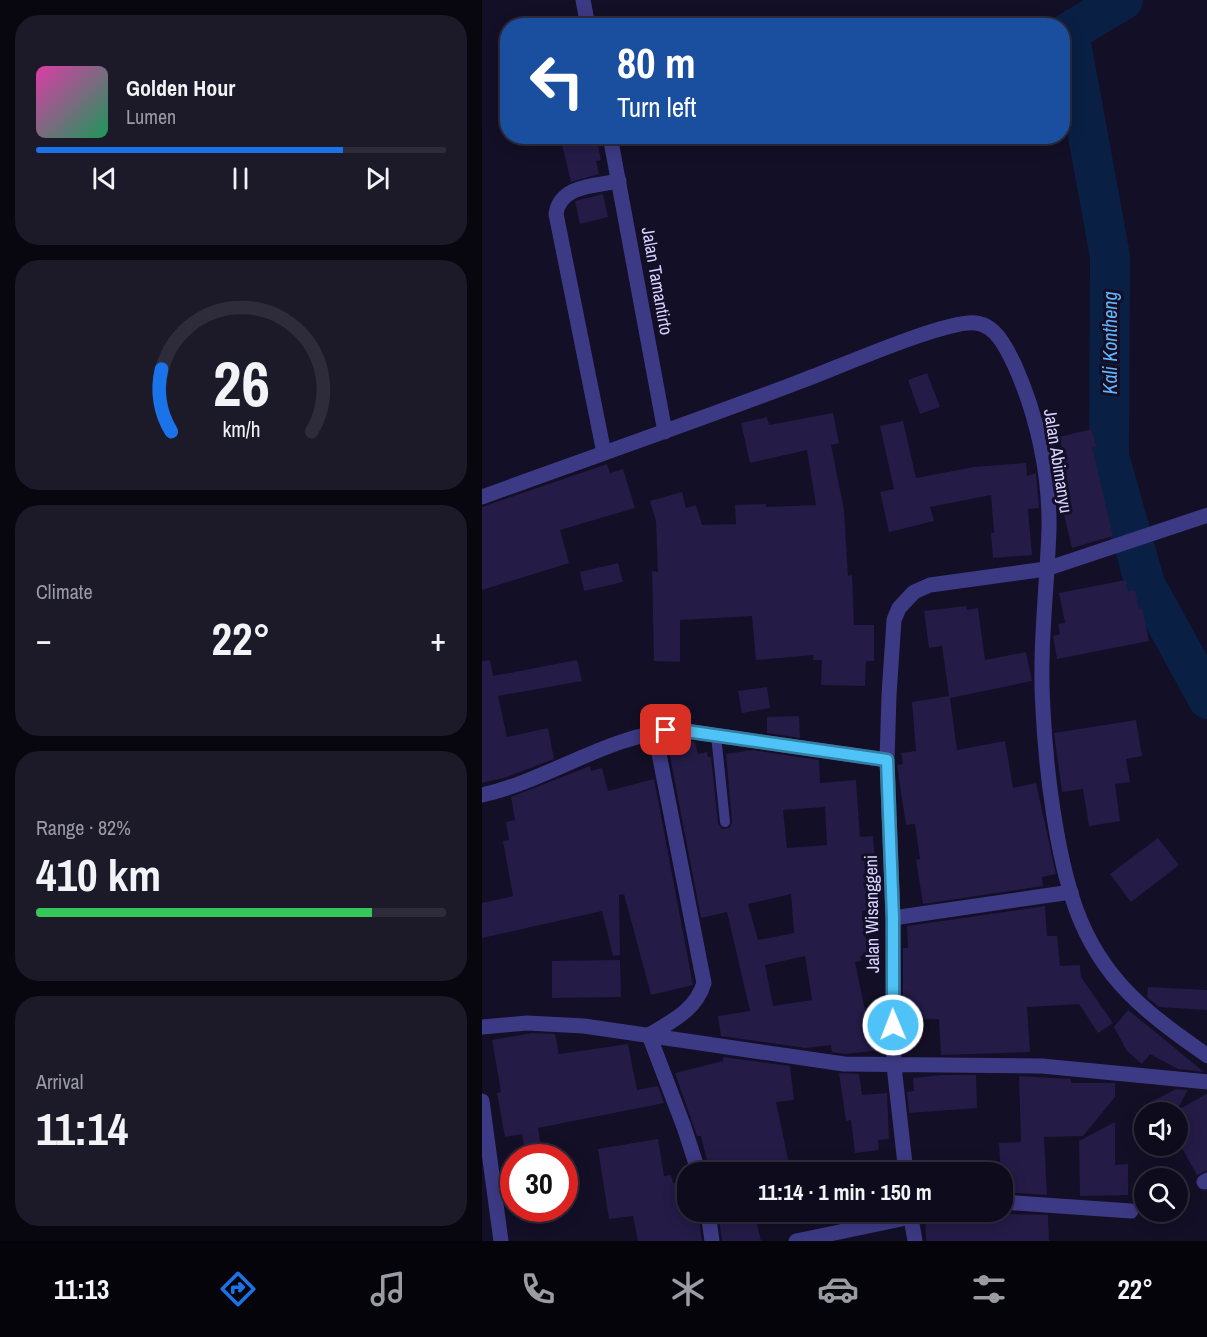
<!DOCTYPE html>
<meta charset="utf-8">
<style>
body{margin:0;font-family:"Archivo Narrow",sans-serif;background:#1c1929;color:#f1f3f6;height:100vh;display:flex;flex-direction:column;font-size:22px;white-space:nowrap}
*{box-sizing:border-box;margin:0}
p{font-size:20px;color:#9b9ba3}
.icon{flex:none;width:33px;height:33px;fill:none;stroke:currentColor;stroke-width:2;stroke-linecap:round;stroke-linejoin:round}
.map{position:relative;flex:1;overflow:hidden}
.details{display:flex;flex-direction:column;gap:15px;padding:15px;background:#08060f;width:482px}
.details>*{flex:none}
.banner{position:absolute;left:18px;top:18px;width:570px;height:126px;border-radius:24px;box-shadow:0 3px 15px #0003,0 0 0 2px #2e2b3b;background:#1a4fa0;color:#fff;overflow:hidden}
.buttons{position:absolute;left:652px;top:1102px;display:grid;gap:12px}
.buttons a{display:grid;place-items:center;width:54px;height:54px;border-radius:50%;background:#0e0b1c;box-shadow:0 3px 15px #0003,0 0 0 2px #2e2b3b;font-size:30px}
.speed{position:absolute;left:18px;top:1144px;display:flex;gap:12px;font-size:30px;font-weight:700;text-align:center}
.speed>*{display:grid;place-content:center;width:78px;height:78px;border-radius:50%;background:#0e0b1c;box-shadow:0 3px 15px #0003,0 0 0 2px #2e2b3b;line-height:1}
.speed .limit{border:9px solid #d22;background:#fff;color:#111}
.pin{position:absolute;display:grid;place-items:center;width:51px;height:51px;color:#fff;margin:-26px;border-radius:12px;box-shadow:0 3px 9px #0006}
.me{position:absolute;width:66px;margin:-33px;rotate:359deg;stroke-linejoin:round;filter:drop-shadow(0 0 4px #0008)}
.turn{display:flex;align-items:center;gap:21px;height:126px;padding:0 18px;font-size:27px}
.turn .icon{width:78px;height:78px;stroke-width:2.5}
.turn b{display:block;font-size:42px;line-height:51px}
.big{font-size:45px;font-weight:700;line-height:1.1}
.details .widget{flex:1;display:flex;flex-direction:column;justify-content:center;gap:9px;min-width:0;padding:0 21px;border-radius:24px;background:#1c1929}
.details .dial{align-items:center;gap:0}
.dial svg{height:156px;overflow:visible;fill:none;stroke:#2e2b3b;stroke-width:7;stroke-linecap:round;text-anchor:middle}
.dial text{fill:#f1f3f6;stroke:none}
.song{display:flex;align-items:center;gap:18px}
.cover{width:72px;height:72px;border-radius:9px;background:linear-gradient(135deg,hsl(320 70% 55%),hsl(150 70% 35%))}
.played{height:6px;border-radius:3px;background:linear-gradient(90deg,#1a73e8 75%,#2e2b3b 75%)}
.keys{display:flex;justify-content:space-around;direction:ltr}
.heat{display:flex;justify-content:space-between;align-items:center;font-size:33px;direction:ltr}
.charge{height:9px;border-radius:4px;background:linear-gradient(90deg,#34c759 82%,#2e2b3b 0)}
.trip{position:absolute;left:195px;top:1162px;width:336px;height:60px;border-radius:24px;background:#0e0b1c;box-shadow:0 3px 15px #0003,0 0 0 2px #2e2b3b;font-weight:700;line-height:60px;text-align:center}
.dock{display:flex;height:96px;justify-content:space-around;align-items:center;background:#06040b;color:#9b9ba3}
.dock .icon{width:42px;height:42px}
.dock .current{color:#1a73e8}
.dock b{font-size:27px;color:#f1f3f6}
main{display:flex;flex:1;min-height:0}
.map>svg:first-child{display:block}
.lines{fill:none;stroke-linecap:round;stroke-linejoin:round}
.river{stroke:#0a1f44;stroke-width:40}
.building{fill:#241b47;fill-rule:evenodd}
.service{stroke:#3d3a85;stroke-width:10}
.minor{stroke:#3d3a85;stroke-width:15}
.tertiary{stroke:#3d3a85;stroke-width:15}
.route-casing{stroke:#337fa1;stroke-width:15}
.route{stroke:#4fc3f7;stroke-width:10}
.labels{text-anchor:middle;stroke-width:6;stroke-linejoin:round;paint-order:stroke}
.street-label{font-size:18px;fill:#d9d4ff;stroke:#130f26}
.water-label{font-size:20px;font-style:italic;fill:#62b6ff;stroke:#130f26}
</style>
<main>
<section class="details">
<div class="widget">
<div class="song"><i class="cover"></i><div><b>Golden Hour</b><p>Lumen</p></div></div>
<div class="played"></div>
<div class="keys"><svg class="icon" aria-label="previous" viewBox="0 0 24 24"><path d="M18 5L8 12l10 7zM5 5v14"/></svg><svg class="icon" aria-label="pause" viewBox="0 0 24 24"><path d="M8 5v14M16 5v14"/></svg><svg class="icon" aria-label="next" viewBox="0 0 24 24"><path d="M6 5l10 7-10 7zM19 5v14"/></svg></div>
</div>
<div class="widget dial"><svg viewBox="0 0 100 80">
<path d="M14 69A42 42 0 1 1 86 69"/>
<path d="M14 69A42 42 0 0 1 9 37" stroke="#1a73e8"/>
<text x="50" y="56" font-size="32" font-weight="700">26</text>
<text x="50" y="72" font-size="11">km/h</text>
</svg></div>
<div class="widget"><p>Climate</p>
<div class="heat"><a>−</a><b class="big">22°</b><a>+</a></div>
</div>
<div class="widget"><p>Range · 82%</p><b class="big">410 km</b><div class="charge"></div></div>
<div class="widget"><p>Arrival</p><b class="big">11:14</b></div>
</section>
<div class="map">
<svg width="726" height="1241" viewBox="0 0 726 1241">
<rect width="100%" height="100%" fill="#130f26"/>
<g class="lines">
<!-- river -->
<path class="river" d="M641,0L587,32L628,256L627,456L663,584L726,699"/>
</g>
<!-- building -->
<path class="building" d="M78,136H114L119,160L114,161L117,174L89,182Z
M121,194L126,217L98,224L93,201Z
M445,373L458,407L438,414L426,380Z
M351,413L357,443L349,445L362,510L366,576L370,575L372,625H392V661H384L383,686L339,685L340,660H331L332,655L274,660L270,616L198,620V662L172,661L170,571L176,572L174,521L168,501L200,492L204,508L214,505L220,525L254,524L253,505L284,504V507L334,505L325,450L268,463L259,423L285,417L287,425Z
M421,421L434,478L492,467L544,463L545,476L554,473L557,508L546,509L550,555L511,558L509,533H512L509,495L448,507L452,521L407,532L398,492L412,489L398,426Z
M610,429L614,447H610L631,536L590,548L580,506H576L573,469L584,466L577,437Z
M125,464L128,473L141,469L153,508L78,530L87,563L0,590V507Z
M136,563L141,582L102,591L98,572Z
M644,580L646,591L653,590L657,609L660,608L667,641L575,659L571,636L578,634L576,624L583,623L577,593Z
M484,606L485,610L496,608L503,660L544,652L550,681L468,698L475,750L523,741L531,788L554,783L574,874L560,877L561,886L441,904L434,860L438,859L433,824L424,825L415,765L421,764L419,753L434,751L430,702L467,696L460,646L447,648L442,611Z
M8,660L11,676L95,660L100,681L16,696L25,737L66,728L72,759L25,777L0,783V661Z
M285,687L288,708L260,713L256,691Z
M317,716L318,738L285,733V717Z
M654,720L660,756L644,759L648,782L633,784L638,821L607,826L601,789L580,792L572,733Z
M208,741L213,742L216,754L225,752L226,757H229L236,823L240,829L247,828L250,822L244,754L270,750L337,760L338,783L374,780L378,837L391,836L397,909L380,911L386,955L378,956L379,961L373,962L384,1015L393,1013L400,1050L363,1054L350,1052L349,1045L323,1048L239,1036L236,1016L268,1011L245,912L219,918L186,746ZM343,807L345,845L305,848L301,810ZM309,894L312,933L276,940L266,904ZM323,956L330,1000L291,1006L283,965Z
M108,766L109,771L120,768L126,791L172,779L211,985L169,995L142,894L137,895L138,955L131,956L120,911L0,938V903L31,896L21,841L27,840L24,822L33,820L29,797Z
M676,838L697,865L649,902L628,874Z
M563,906L565,936H575L578,966L598,965L599,977L631,1023L616,1033L597,1004L545,1007L548,1052L459,1055L457,1019L421,1020V948H426L425,926Z
M138,960L139,997L70,998V961Z
M666,987L726,990V1010L677,1007L665,997Z
M646,1010L677,1035L722,1072L696,1069L668,1054L660,1064L645,1051L632,1027Z
M50,1033L73,1034L77,1054L146,1044L155,1090L176,1086L182,1103L56,1128L61,1158H44L40,1134L23,1137L15,1093L19,1092L10,1040Z
M241,1057L308,1066L312,1100L294,1102L309,1173H228L219,1136H215L193,1073L241,1061Z
M357,1073L377,1074L380,1095L405,1093L407,1139L396,1140L397,1150L373,1153L369,1120L364,1121Z
M460,1075H494L495,1108L427,1113L425,1092L432,1091L431,1078Z
M537,1076L589,1079V1083H633V1097L601,1136L562,1137L565,1195L520,1192L517,1143L539,1142Z
M694,1089L706,1090L693,1113H680L673,1100Z
M726,1093V1170L715,1175L696,1141V1110Z
M633,1122V1165L646,1164V1195L598,1196L597,1141Z
M176,1139L182,1176L189,1175L191,1183L206,1180V1212H216L220,1241H156L151,1216L127,1219L116,1149Z
M236,1212H272L279,1241H240Z
M443,1212L566,1215L567,1241H444Z"/>
<g class="lines">
<!-- service -->
<path class="service" d="M234,735L243,822"/>
<!-- minor -->
<path class="minor" d="M122,453L74,214C78,185 113,186 137,181
M173,733L222,983C214,1010 190,1021 167,1035L202,1127L217,1173
M0,795C67,780 129,733 197,730L405,760
M411,918L589,892
M0,1027L45,1023L102,1026L362,1064L560,1066L726,1082
M0,1101L19,1241
M424,1173L412,1066L411,918L405,760L407,695L412,620L417,608L432,592L448,585L564,569L726,515
M722,1182L726,1180
M520,1202L649,1211
M226,1212L230,1241
M428,1212L433,1241
M314,1241L429,1217"/>
<!-- tertiary -->
<path class="tertiary" d="M101,0L106,26
M128,136L183,432
M0,497C107,458 215,421 322,380C355,368 465,319 494,323C514,325 525,349 533,366C555,415 568,474 567,529C565,589 557,650 561,710C564,770 574,853 594,909C620,981 666,1014 726,1056"/>
</g>
<g class="lines">
<!-- route casing -->
<g class="route-casing">
<path id="route" d="M184,730H197L405,760L411,918V1025"/>
</g>
<!-- route -->
<use href="#route" class="route"/>
</g>
<g class="labels">
<!-- street labels -->
<g class="street-label">
<text transform="translate(175 281) rotate(80)" y="6">Jalan Tamantirto</text>
<text transform="translate(576 461) rotate(81)" y="6">Jalan Abimanyu</text>
<text transform="translate(390 914) rotate(-91)" y="6">Jalan Wisanggeni</text>
</g>
<!-- water labels -->
<g class="water-label">
<text transform="translate(628 343) rotate(-90)" y="7">Kali Kontheng</text>
</g>
</g>
</svg>
<div class="buttons">
<a><svg class="icon" aria-label="sound" viewBox="0 0 24 24"><path d="M4 9h4l5-4v14l-5-4H4zM17 9q2 3 0 6"/></svg></a>
<a><svg class="icon" aria-label="search" viewBox="0 0 24 24"><circle cx="10" cy="10" r="6"/><path d="M15 15l6 6"/></svg></a>
</div>
<div class="speed"><div class="limit">30</div></div>
<div class="pin" style="left:184px;top:730px;background:#d93025"><svg class="icon" aria-label="arrive" viewBox="0 0 24 24"><path d="M6 21V4h12l-3 4 3 4H6"/></svg></div>
<svg class="me" style="left:411px;top:1025px" viewBox="-20 -20 40 40"><circle r="17" fill="#4fc3f7" stroke="#fff" stroke-width="3"/><path d="M0-11L8 9 0 5-8 9z" fill="#fff"/></svg>
<div class="trip">11:14 · 1 min · 150 m</div>
<div class="banner">
<div class="turn"><svg class="icon" aria-label="left" viewBox="0 0 24 24"><path d="M17 20v-9H6M10 6l-5 5 5 5"/></svg><div><b>80 m</b>Turn left</div></div>
</div>
</div>
</main>
<nav class="dock">
<b>11:13</b>
<svg class="icon current" aria-label="directions" viewBox="0 0 24 24"><path d="M12 3l9 9-9 9-9-9zM9 14v-3h6M13 9l2 2-2 2"/></svg>
<svg class="icon" aria-label="music" viewBox="0 0 24 24"><path d="M9 18V5l10-2v13"/><circle cx="6" cy="18" r="3"/><circle cx="16" cy="16" r="3"/></svg>
<svg class="icon" aria-label="phone" viewBox="0 0 24 24"><path d="M5 4h4l2 5-3 2q2 4 5 5l2-3 5 2v4C11 20 4 13 5 4z"/></svg>
<svg class="icon" aria-label="climate" viewBox="0 0 24 24"><path d="M12 3v18M4 7l16 10M4 17L20 7"/></svg>
<svg class="icon" aria-label="car" viewBox="0 0 24 24"><path d="M5 17H2v-5l4-1 3-4h7l3 4 3 1v5h-3M9 17h6M6 11h13"/><circle cx="7" cy="17" r="2"/><circle cx="17" cy="17" r="2"/></svg>
<svg class="icon" aria-label="filters" viewBox="0 0 24 24"><path d="M4 7h16M4 17h16"/><circle cx="9" cy="7" r="2"/><circle cx="15" cy="17" r="2"/></svg>
<b>22°</b>
</nav>
